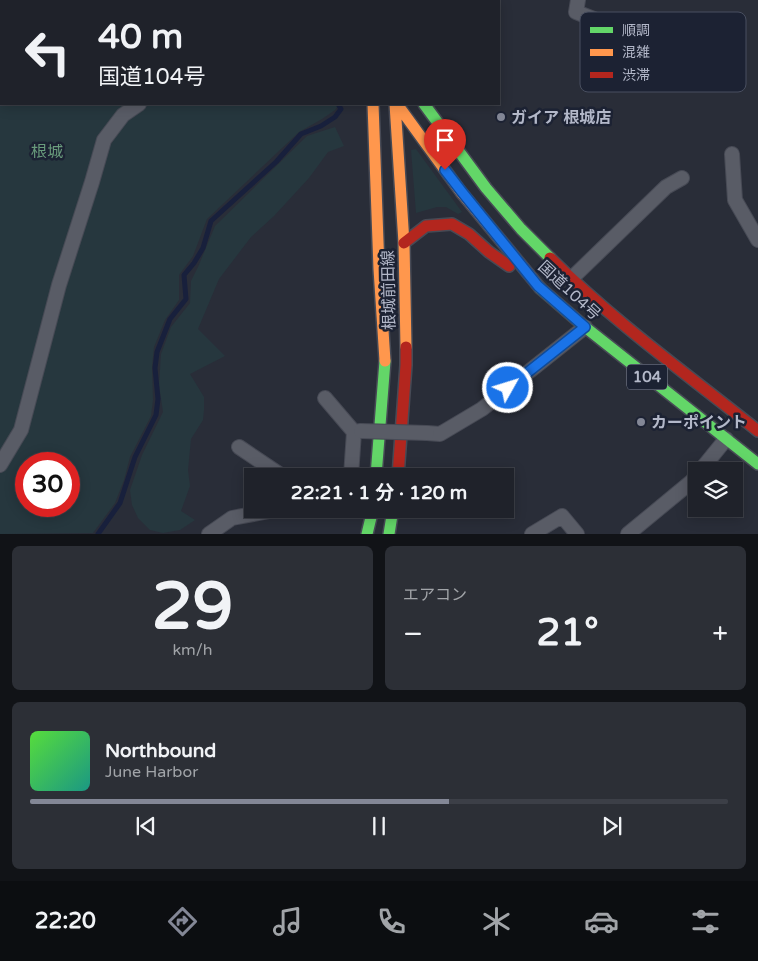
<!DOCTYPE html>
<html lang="ja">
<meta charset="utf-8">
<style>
body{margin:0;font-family:"Varela Round","Noto Sans JP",sans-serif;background:#2c2f36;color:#f1f3f6;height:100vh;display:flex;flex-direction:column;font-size:19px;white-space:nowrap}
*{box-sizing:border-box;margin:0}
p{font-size:16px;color:#a1a4a8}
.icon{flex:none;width:28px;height:28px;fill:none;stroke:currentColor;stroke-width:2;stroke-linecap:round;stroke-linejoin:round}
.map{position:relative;height:534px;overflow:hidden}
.drawer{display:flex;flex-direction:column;gap:12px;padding:12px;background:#111317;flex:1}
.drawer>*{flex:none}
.hud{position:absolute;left:0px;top:0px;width:500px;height:105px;box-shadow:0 2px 12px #0003,0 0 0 1px #3c3f47;background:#1f222a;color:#f1f3f6;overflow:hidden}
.fabs{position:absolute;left:688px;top:462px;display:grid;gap:10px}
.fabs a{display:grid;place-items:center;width:55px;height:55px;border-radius:0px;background:#1f222a;box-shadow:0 2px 12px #0003,0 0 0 1px #3c3f47;font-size:25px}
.speed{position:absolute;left:15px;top:452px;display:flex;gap:10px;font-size:25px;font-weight:700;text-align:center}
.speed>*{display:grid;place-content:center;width:65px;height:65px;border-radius:50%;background:#1f222a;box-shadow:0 2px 12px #0003,0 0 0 1px #3c3f47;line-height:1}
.speed .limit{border:8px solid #d22;background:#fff;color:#111}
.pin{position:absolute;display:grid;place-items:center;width:42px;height:42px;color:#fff;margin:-51px -21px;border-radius:50% 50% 50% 0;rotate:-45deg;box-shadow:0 0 5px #0007}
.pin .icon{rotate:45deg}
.me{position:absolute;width:55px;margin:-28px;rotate:51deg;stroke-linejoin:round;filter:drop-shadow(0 0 4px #0008)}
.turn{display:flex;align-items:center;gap:18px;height:105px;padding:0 15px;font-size:22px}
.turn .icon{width:65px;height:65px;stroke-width:2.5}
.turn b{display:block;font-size:35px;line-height:42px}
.big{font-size:38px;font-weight:700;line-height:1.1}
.drawer .widget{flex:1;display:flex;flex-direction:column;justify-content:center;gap:8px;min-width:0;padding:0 18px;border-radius:8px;background:#2c2f36}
.drawer .dial{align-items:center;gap:0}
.dial b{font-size:65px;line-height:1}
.song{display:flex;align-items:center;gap:15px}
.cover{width:60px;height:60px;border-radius:8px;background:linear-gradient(135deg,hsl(110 70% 55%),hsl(170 70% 35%))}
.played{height:5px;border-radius:2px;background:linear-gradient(90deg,#838796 60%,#3c3f47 60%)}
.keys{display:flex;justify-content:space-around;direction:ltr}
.heat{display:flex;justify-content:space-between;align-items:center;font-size:28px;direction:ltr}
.drawer .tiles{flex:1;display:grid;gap:12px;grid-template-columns:1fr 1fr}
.widget:last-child{grid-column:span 2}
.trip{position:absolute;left:244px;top:468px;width:270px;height:50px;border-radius:0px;background:#1f222a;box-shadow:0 2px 12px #0003,0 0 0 1px #3c3f47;font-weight:700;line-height:50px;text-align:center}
.tab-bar{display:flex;height:80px;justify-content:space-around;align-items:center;background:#0c0e11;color:#a1a4a8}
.tab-bar .icon{width:35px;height:35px}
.tab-bar .selected{color:#838796}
.tab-bar b{font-size:22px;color:#f1f3f6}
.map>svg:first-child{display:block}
.green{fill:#26373e;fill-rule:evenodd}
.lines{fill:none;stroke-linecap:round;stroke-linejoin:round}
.stream{stroke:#18203c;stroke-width:5}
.street-casing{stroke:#474a55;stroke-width:16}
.fast-casing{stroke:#474a55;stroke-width:14}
.slow-casing{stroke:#474a55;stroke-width:14}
.jam-casing{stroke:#474a55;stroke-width:14}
.street{stroke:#595c66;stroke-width:14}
.fast{stroke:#63d668;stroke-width:11}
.slow{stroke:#ff974d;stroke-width:11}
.jam{stroke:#b3261e;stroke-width:11}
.street-bridge-casing{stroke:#474a55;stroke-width:16;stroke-linecap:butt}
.street-bridge{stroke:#595c66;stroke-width:14}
.route-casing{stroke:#114b97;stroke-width:12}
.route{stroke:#1a73e8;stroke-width:9}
.poi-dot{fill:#838796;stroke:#1c2233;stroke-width:2}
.labels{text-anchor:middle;stroke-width:5;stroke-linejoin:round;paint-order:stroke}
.shield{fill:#1c2233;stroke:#868b9c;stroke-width:1}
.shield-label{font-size:15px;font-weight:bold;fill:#b3b8c9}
.poi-label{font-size:16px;font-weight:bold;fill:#b3b8c9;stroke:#1c2233;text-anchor:start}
.park-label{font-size:16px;fill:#699b7c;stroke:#1c2233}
.street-label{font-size:16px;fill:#b3b8c9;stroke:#1c2233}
.key{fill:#1c2233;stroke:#494f60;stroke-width:1}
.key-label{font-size:14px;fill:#b3b8c9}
</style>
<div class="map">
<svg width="758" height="534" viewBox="0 0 758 534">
<rect width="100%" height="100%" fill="#292d38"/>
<!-- green -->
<path class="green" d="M0,0H246L245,1H1V104H133L116,117L17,429L0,456Z
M149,104H339L335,110L322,119L299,132L207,219L193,256L179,275V300L165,320L154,347L152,367L153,400L151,416L130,457L124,480L115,503L93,533L0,534V472L56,322L103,159L122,124ZM26,464H69V506H26Z
M335,127L344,146L328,152L309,178L274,216L251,237L219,279L198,329L225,356L190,374L204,397V410L203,420L191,439L188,470L190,486L181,511L195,520L180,530L163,533L150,530L138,518L132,505L130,490L142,455L163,412L159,385L161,354L171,327L190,303L191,281L198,267L215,226L307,136Z
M416,149L462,212L458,214L446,207H437L416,213L411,150Z"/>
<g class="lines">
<!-- stream -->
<path class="stream" d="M98,534L120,503L135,457L156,415L158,399L155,368L157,352L170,319L186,299L184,275L194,263L203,248L211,221L276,162L301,134L321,126L335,117L341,109L338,104"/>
<!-- street casing -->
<g class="street-casing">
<path id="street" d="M578,0L576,12L654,43
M248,1L250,0
M732,154L735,200L758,240
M571,279L666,187L682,178
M325,398L354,432
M427,433L440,434L482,409L585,327
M239,447L282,476
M0,465L21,430L59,285L92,182L104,140L123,115L139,104
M700,471L726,439
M351,476L354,432L361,431
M209,534L232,518L280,509
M532,534L562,516L577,534
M628,534L691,482L696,476"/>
</g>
<!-- fast casing -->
<g class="fast-casing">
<path id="fast" d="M369,0V1
M424,104L486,188L521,229L550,258
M540,288L585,327L758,464
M376,476L385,361
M367,534L373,509
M389,534L393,509"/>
</g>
<!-- slow casing -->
<g class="slow-casing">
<path id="slow" d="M330,0L331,1
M373,104L379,269L385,361
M395,104L404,243L406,347
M397,104L461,192L540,288"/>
</g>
<!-- jam casing -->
<g class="jam-casing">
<path id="jam" d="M394,0V1
M404,243L426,226L452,224L469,234L489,252L509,266
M550,258C614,322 688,375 758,431
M398,476L406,365V347"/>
</g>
<!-- street -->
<use href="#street" class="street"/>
<!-- fast -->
<use href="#fast" class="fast"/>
<!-- slow -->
<use href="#slow" class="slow"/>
<!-- jam -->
<use href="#jam" class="jam"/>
<!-- street-bridge casing -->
<g class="street-bridge-casing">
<path id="street-bridge" d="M361,431L427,433"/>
</g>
<!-- street-bridge -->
<use href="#street-bridge" class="street-bridge"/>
</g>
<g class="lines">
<!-- route casing -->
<g class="route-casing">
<path id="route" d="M445,170L462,192L538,286L585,327L508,388"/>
</g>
<!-- route -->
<use href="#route" class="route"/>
</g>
<!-- markers -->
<g class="poi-dot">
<circle cx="501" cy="117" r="5"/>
<circle cx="641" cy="422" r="5"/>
</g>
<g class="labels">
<!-- shield labels -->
<rect class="shield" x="627" y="364.5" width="40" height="25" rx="4"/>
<g class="shield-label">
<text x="647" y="382">104</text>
</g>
<!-- poi labels -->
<g class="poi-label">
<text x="511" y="123">ガイア 根城店</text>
<text x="651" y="428">カーポイント</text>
</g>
<!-- park labels -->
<g class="park-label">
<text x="47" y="157">根城</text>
</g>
<!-- street labels -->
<g class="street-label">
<text transform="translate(388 290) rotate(-91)" y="6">根城前田線</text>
<text transform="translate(570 290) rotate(43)" y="6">国道104号</text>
</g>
</g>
<!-- legend -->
<rect x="580" y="12" width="166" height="80" rx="8" class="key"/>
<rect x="590" y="27" width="23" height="6" fill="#63d668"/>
<rect x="590" y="49" width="23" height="7" fill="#ff974d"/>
<rect x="590" y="72" width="23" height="6" fill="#b3261e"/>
<g class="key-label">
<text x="622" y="35">順調</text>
<text x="622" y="57">混雑</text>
<text x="622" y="80">渋滞</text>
</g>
</svg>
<div class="fabs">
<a><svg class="icon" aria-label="layers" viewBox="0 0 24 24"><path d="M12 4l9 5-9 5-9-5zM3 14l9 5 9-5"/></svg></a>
</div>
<div class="speed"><div class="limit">30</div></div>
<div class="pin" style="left:445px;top:170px;background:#d93025"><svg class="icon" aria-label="arrive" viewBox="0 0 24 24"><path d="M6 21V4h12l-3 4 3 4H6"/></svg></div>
<svg class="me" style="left:508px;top:388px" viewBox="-20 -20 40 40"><circle r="17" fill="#1a73e8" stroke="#fff" stroke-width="3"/><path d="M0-11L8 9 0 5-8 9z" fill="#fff"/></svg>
<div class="trip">22:21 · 1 分 · 120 m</div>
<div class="hud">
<div class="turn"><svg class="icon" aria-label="left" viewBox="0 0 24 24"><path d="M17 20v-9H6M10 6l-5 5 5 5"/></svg><div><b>40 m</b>国道104号</div></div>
</div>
</div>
<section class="drawer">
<div class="tiles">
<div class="widget dial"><b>29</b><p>km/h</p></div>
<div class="widget"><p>エアコン</p>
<div class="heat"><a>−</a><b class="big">21°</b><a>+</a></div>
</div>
<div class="widget">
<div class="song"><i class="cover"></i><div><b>Northbound</b><p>June Harbor</p></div></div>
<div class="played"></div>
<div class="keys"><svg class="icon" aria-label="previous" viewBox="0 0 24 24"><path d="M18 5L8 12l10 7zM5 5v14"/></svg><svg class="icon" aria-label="pause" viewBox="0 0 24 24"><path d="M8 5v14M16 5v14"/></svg><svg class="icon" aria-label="next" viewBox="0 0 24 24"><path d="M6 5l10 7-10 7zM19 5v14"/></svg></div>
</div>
</div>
</section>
<nav class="tab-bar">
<b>22:20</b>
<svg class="icon selected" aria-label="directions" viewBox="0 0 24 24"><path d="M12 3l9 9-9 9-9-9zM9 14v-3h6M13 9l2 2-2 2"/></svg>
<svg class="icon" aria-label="music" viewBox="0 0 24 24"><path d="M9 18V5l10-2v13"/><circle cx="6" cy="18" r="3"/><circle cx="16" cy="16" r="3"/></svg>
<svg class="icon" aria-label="phone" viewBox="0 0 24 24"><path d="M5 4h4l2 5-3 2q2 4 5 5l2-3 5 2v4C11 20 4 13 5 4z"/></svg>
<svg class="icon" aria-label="climate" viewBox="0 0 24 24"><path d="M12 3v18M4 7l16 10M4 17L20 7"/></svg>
<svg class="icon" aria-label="car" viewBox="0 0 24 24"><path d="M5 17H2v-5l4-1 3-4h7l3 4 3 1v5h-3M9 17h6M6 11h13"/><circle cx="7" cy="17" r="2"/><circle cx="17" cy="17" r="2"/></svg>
<svg class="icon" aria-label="filters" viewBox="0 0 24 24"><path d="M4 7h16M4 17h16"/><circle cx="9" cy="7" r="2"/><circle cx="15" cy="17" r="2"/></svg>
</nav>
